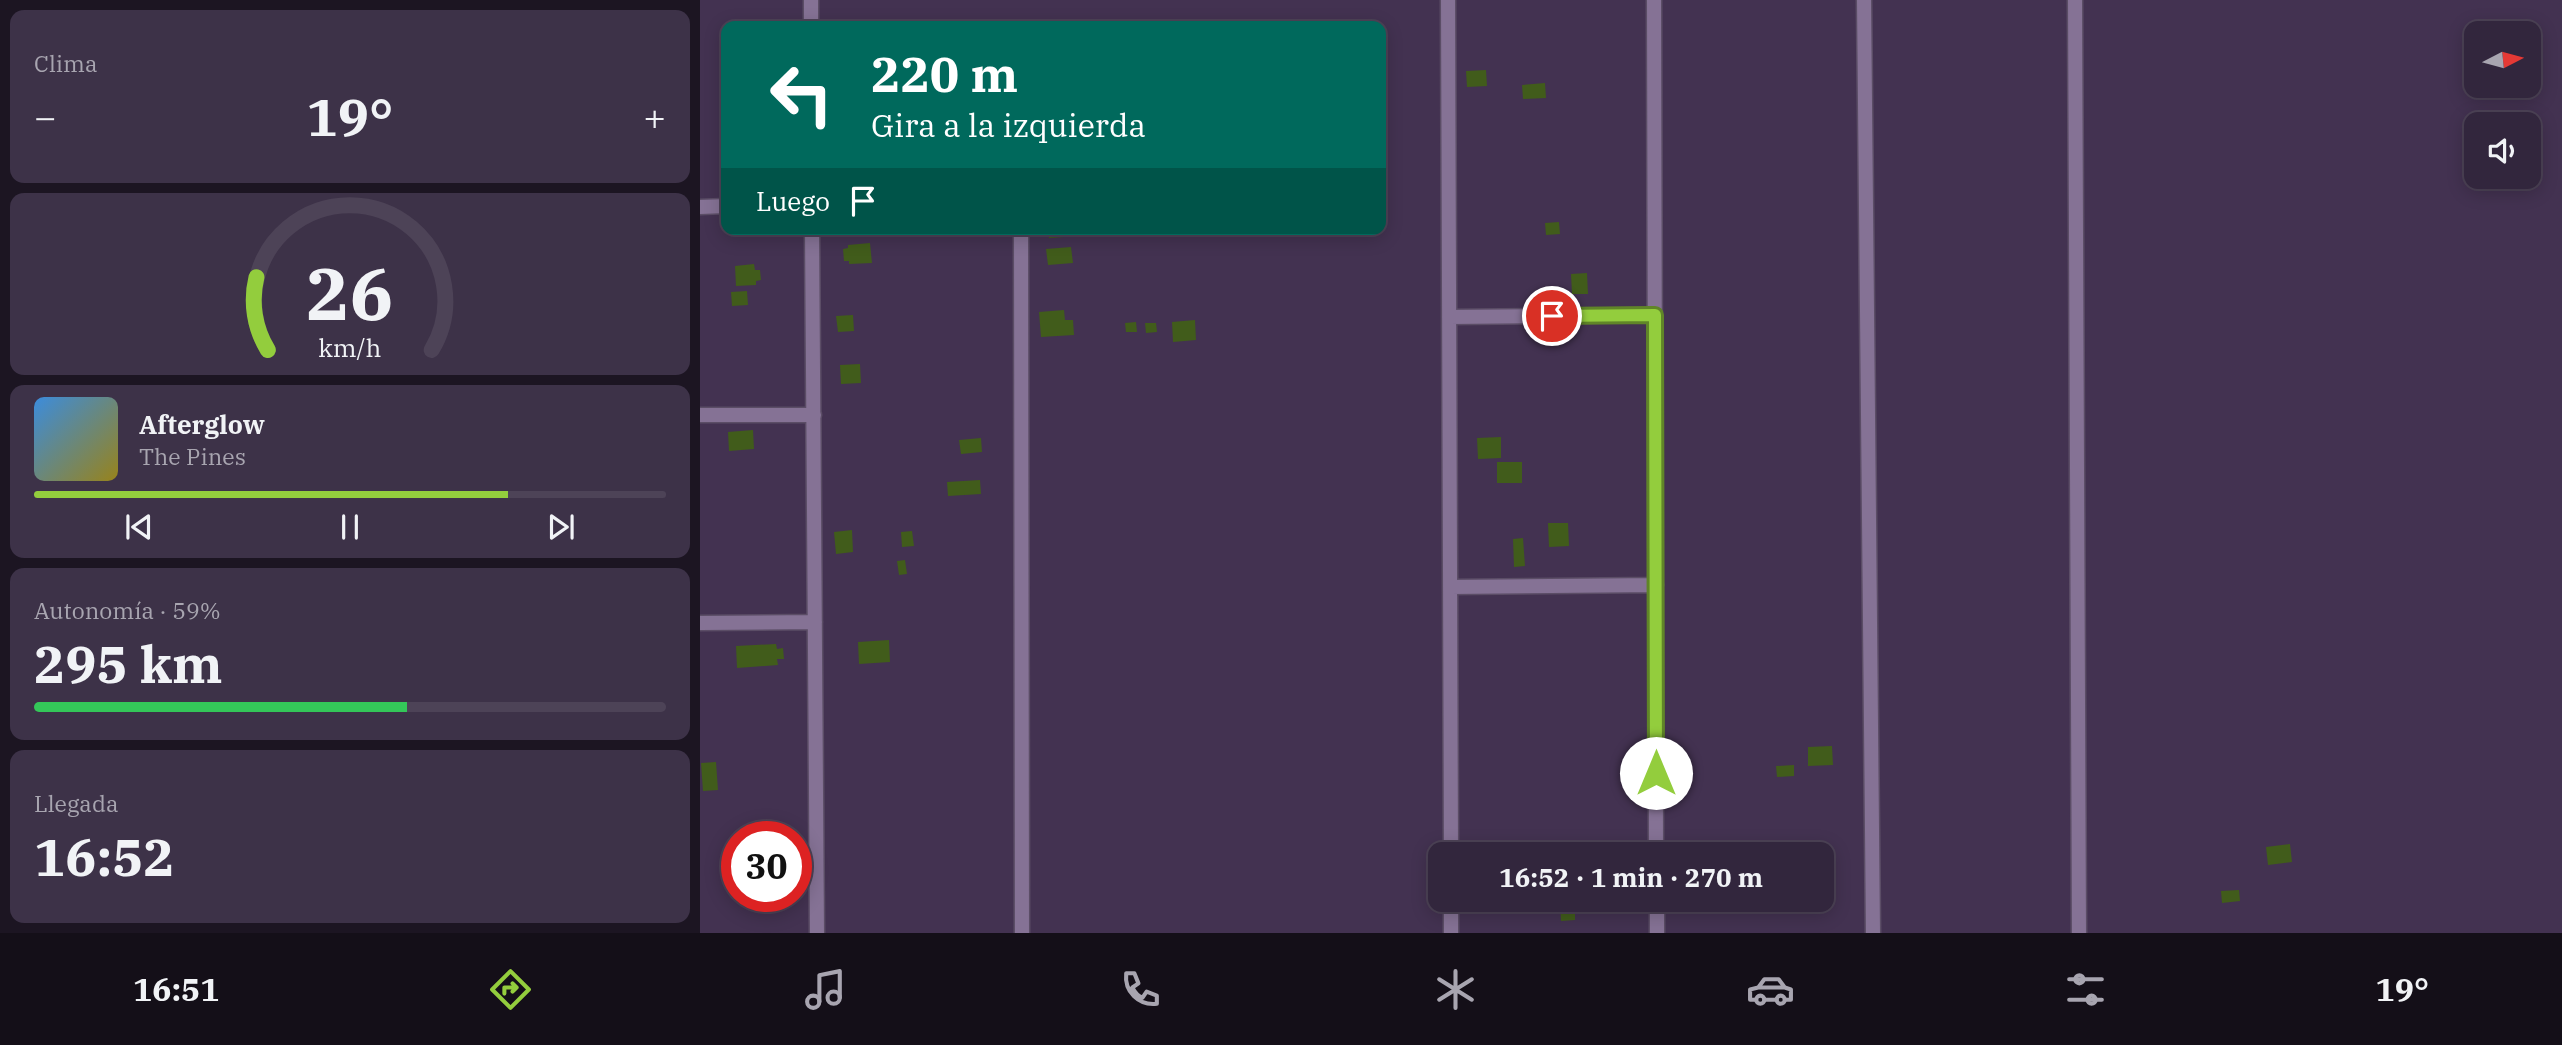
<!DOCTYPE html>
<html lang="es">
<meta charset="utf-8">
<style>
body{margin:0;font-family:"IBM Plex Serif",serif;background:#3d3248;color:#f1f3f6;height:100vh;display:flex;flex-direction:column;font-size:26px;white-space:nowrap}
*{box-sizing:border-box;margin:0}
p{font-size:23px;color:#a8a5b0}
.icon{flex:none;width:38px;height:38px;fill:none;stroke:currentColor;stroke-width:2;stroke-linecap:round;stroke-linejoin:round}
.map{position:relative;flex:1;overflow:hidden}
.drawer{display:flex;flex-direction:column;gap:10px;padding:10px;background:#1c1522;width:700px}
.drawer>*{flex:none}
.banner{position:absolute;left:21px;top:21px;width:665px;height:214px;border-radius:14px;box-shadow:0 4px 18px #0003,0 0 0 2px #4d4357;background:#00695c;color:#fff;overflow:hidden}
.needle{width:46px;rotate:84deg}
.buttons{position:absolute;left:1764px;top:21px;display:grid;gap:14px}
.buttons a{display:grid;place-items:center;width:77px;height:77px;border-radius:14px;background:#32263d;box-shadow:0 4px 18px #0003,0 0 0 2px #4d4357;font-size:35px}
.speed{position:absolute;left:21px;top:821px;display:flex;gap:14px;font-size:35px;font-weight:700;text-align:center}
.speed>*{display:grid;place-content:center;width:91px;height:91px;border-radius:50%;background:#32263d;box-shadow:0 4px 18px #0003,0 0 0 2px #4d4357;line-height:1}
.speed .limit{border:10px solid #d22;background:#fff;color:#111}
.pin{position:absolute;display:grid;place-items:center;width:60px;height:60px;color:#fff;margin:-30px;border:4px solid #fff;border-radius:50%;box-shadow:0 2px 7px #0007}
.me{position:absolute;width:77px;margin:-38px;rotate:0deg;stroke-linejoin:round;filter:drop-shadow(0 0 5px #0008)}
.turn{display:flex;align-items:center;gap:24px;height:147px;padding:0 35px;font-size:32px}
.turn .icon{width:91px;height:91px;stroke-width:2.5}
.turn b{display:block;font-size:49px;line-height:60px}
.then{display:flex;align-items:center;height:66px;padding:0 35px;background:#0003;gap:14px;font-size:26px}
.big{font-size:52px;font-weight:700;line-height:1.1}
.drawer .widget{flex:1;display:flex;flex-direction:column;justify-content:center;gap:10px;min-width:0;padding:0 24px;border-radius:14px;background:#3d3248}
.drawer .dial{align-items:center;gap:0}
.dial svg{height:182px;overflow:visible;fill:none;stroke:#4d4357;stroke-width:7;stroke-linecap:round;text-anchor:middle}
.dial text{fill:#f1f3f6;stroke:none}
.song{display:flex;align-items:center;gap:21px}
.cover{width:84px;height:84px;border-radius:10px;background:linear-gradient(135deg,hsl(210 70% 55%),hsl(50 70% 35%))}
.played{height:7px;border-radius:4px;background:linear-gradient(90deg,#93cd3d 75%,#4d4357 75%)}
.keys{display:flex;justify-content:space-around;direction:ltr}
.heat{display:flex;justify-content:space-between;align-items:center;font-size:38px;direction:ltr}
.charge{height:10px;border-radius:5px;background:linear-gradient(90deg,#34c759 59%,#4d4357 0)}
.trip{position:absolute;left:728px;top:842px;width:406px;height:70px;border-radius:14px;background:#32263d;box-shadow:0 4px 18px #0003,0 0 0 2px #4d4357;font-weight:700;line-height:70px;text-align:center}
.menu{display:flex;height:112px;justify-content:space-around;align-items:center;background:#140f18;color:#a8a5b0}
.menu .icon{width:49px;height:49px}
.menu .on{color:#93cd3d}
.menu b{font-size:32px;color:#f1f3f6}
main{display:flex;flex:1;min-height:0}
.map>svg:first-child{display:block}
.building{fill:#415c1b}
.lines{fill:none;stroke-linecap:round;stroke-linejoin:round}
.street-casing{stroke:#5b4d66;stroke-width:17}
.street{stroke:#857295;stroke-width:14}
.route-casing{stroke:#608528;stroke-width:18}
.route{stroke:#93cd3d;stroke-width:12}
</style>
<main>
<section class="drawer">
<div class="widget"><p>Clima</p>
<div class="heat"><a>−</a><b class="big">19°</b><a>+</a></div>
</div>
<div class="widget dial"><svg viewBox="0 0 100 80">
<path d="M14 69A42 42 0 1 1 86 69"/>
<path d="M14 69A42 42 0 0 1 9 37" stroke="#93cd3d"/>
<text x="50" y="56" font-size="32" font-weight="700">26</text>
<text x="50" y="72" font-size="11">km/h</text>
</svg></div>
<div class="widget">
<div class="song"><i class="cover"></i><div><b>Afterglow</b><p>The Pines</p></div></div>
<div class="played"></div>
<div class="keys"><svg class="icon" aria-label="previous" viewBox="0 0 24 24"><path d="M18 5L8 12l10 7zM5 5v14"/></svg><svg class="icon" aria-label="pause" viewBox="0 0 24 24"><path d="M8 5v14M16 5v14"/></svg><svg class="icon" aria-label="next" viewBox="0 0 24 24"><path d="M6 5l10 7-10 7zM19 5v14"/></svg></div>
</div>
<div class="widget"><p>Autonomía · 59%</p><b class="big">295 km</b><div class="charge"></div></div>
<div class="widget"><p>Llegada</p><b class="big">16:52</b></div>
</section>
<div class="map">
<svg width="1862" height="933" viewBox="0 0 1862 933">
<rect width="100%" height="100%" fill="#433251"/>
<!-- building -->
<path class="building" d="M786,70L787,86L767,87L766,71Z
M845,83L846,98L823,99L822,85Z
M859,222L860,234L846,235L845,223Z
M195,229H212L213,235L195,236Z
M348,229H363L364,237L349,238Z
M170,243L172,263L149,264V261H144L143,249L148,248V245Z
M371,247L373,263L348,265L346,249Z
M54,264L55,270H60L61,280L56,281V285L36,286L35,266Z
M887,273L888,294H872L871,274Z
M47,291L48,305L32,306L31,292Z
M364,310L365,320H373L374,335L341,337L339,312Z
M153,315L154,331L138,332L136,316Z
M495,320L496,340L473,342L472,322Z
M436,322L437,332H426L425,323Z
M445,323H456L457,332L446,333Z
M160,364L161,383L141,384L140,365Z
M53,430L54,449L29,451L28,432Z
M801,437V458L778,459L777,438Z
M281,438L282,452L261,454L259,440Z
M797,462H822V483H797Z
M280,480L281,494L248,496L247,482Z
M848,523H868L869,546L849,547Z
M152,530L153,552L136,554L134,532Z
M212,531L214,546L202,547L201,532Z
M823,538L825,566L814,567L813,539Z
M205,560L207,574L199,575L197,561Z
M189,640L190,662L159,664L158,642Z
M76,644L77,649L83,648L84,659H77L78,665L37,668L36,646Z
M1132,746L1133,765L1108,766V747Z
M16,762L18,790L3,791L1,763Z
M1094,765V776L1077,777L1076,766Z
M1590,844L1592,862L1568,865L1566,847Z
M1539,890L1540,901L1522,903L1521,891Z
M860,902H875V920L861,921Z"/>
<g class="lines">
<!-- street casing -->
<g class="street-casing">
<path id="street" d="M111,0V26
M748,0L751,854
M954,0L956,854
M1164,0L1173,933
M1375,0L1379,933
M0,207L26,206
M112,229L117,933
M321,229L322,933
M749,317L955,315
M0,415H114
M750,587L956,585
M0,623L115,622
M751,900V933
M957,900V933"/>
</g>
<!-- street -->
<use href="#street" class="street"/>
</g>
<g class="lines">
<!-- route casing -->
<g class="route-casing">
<path id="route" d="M852,316L955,315L956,773"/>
</g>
<!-- route -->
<use href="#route" class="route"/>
</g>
</svg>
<div class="buttons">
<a><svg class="needle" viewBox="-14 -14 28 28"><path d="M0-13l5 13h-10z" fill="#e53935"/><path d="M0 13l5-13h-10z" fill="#a8a5b0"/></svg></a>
<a><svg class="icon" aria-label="sound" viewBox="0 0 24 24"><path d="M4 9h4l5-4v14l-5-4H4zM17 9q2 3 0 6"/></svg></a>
</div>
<div class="speed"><div class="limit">30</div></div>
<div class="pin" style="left:852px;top:316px;background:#d93025"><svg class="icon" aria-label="arrive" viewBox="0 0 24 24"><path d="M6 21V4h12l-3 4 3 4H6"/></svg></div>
<svg class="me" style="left:956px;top:773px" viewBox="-20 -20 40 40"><circle r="19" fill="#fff"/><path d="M0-13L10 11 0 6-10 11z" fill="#93cd3d"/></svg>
<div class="trip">16:52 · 1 min · 270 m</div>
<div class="banner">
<div class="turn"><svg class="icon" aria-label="left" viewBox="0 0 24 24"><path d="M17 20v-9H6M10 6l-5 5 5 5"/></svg><div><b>220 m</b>Gira a la izquierda</div></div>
<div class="then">Luego<svg class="icon" aria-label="arrive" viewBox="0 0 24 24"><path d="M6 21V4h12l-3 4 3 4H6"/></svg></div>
</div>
</div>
</main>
<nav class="menu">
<b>16:51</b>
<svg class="icon on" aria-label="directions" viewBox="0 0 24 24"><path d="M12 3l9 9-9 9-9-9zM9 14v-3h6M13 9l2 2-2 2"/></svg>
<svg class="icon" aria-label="music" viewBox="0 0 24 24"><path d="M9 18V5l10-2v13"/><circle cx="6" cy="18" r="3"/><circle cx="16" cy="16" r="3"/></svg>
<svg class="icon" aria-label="phone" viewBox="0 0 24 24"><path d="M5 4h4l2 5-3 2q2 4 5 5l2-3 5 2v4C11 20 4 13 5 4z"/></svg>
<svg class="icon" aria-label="climate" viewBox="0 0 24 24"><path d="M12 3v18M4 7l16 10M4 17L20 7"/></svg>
<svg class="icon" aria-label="car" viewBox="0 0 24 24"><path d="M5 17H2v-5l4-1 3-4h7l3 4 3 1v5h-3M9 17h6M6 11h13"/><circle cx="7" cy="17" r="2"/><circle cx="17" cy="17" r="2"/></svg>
<svg class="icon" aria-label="filters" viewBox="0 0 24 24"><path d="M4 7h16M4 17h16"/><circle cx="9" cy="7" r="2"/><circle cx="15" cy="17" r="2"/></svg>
<b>19°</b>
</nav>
